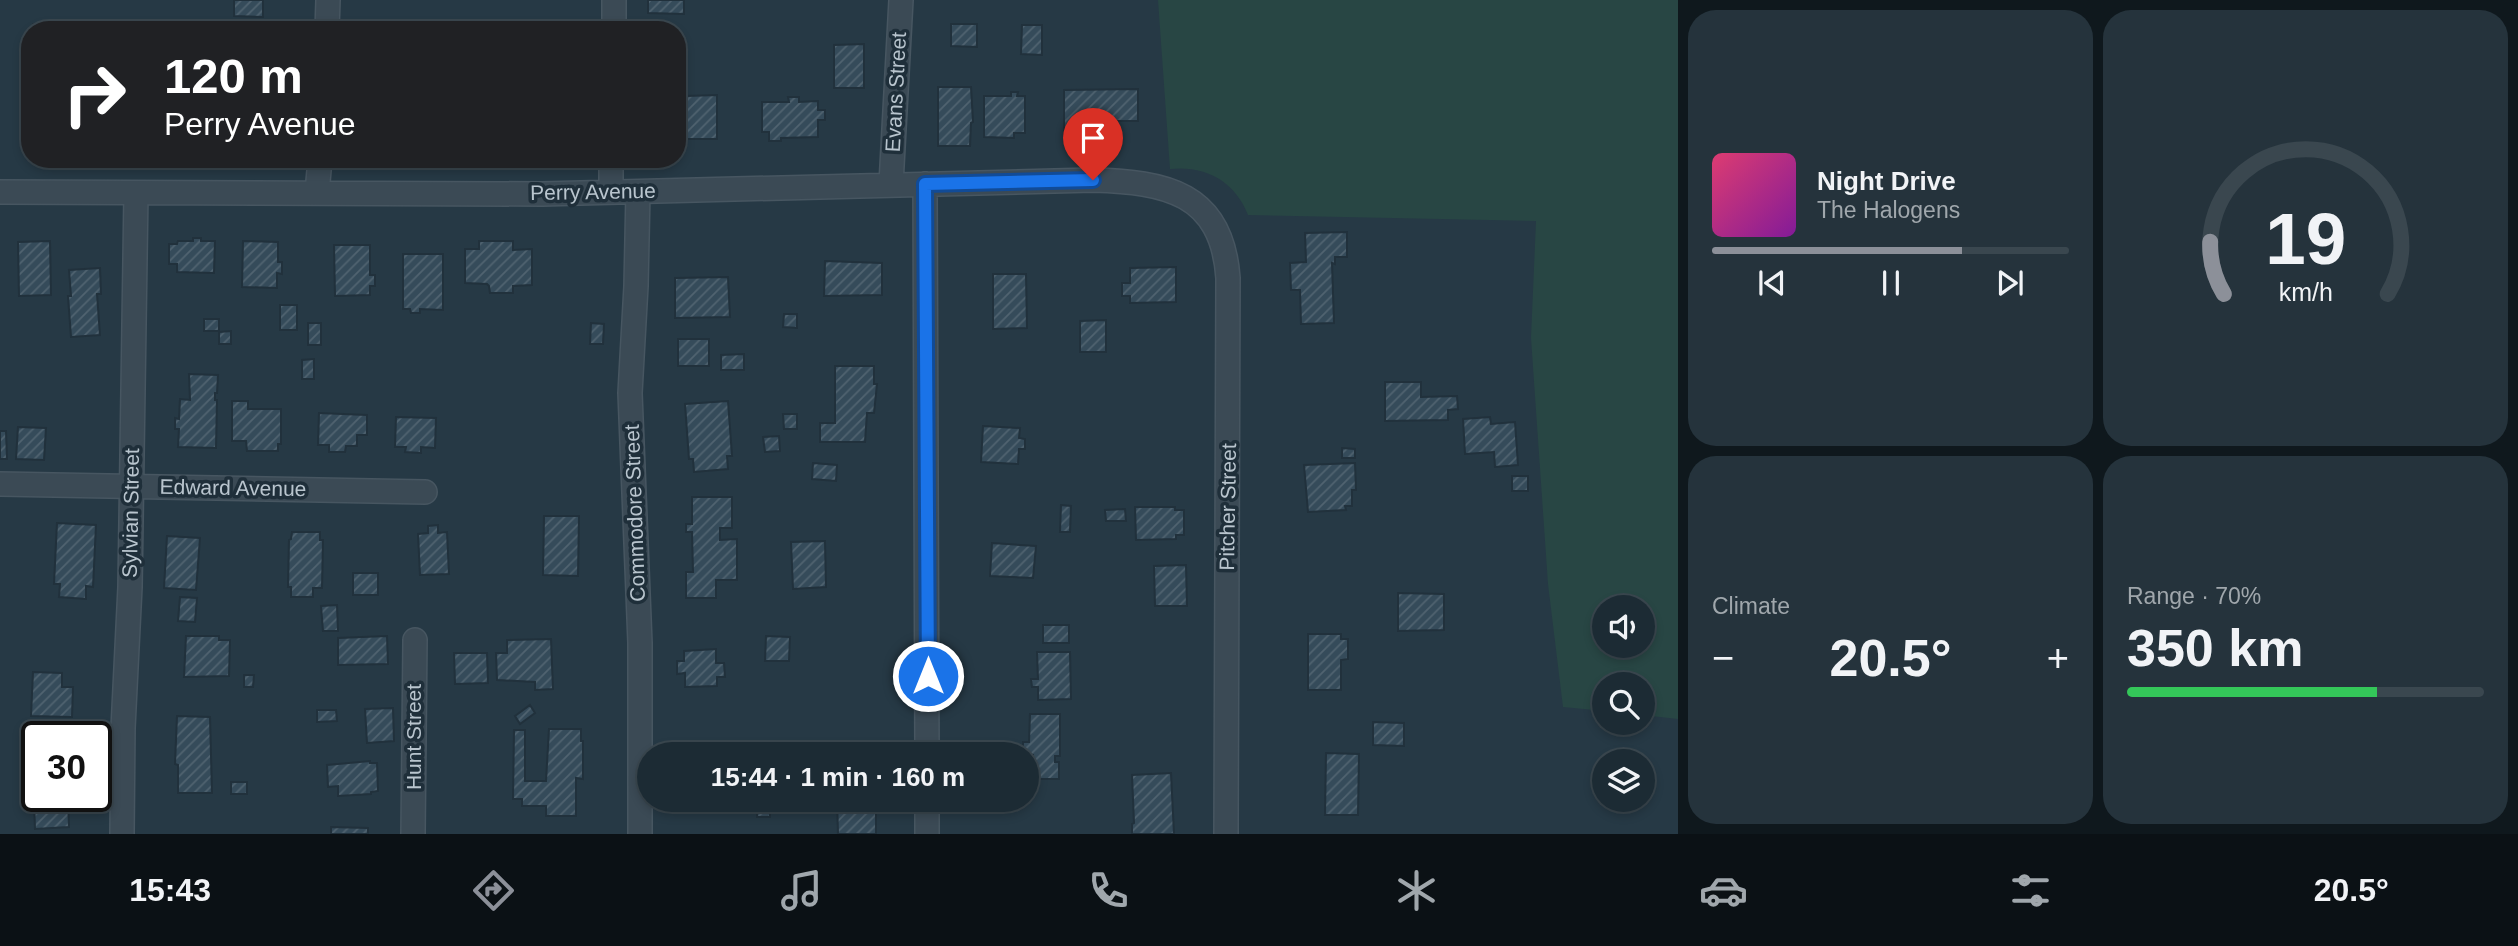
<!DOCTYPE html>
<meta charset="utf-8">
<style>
body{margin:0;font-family:Helvetica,sans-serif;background:#25333c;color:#f1f3f6;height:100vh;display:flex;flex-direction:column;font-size:26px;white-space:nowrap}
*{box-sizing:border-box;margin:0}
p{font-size:23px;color:#a0a7ac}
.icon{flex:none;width:38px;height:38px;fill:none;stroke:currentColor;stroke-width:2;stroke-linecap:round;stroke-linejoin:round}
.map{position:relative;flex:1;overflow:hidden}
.details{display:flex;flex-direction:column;gap:10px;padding:10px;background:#0f181d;width:840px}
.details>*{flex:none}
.top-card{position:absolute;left:21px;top:21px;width:665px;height:147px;border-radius:28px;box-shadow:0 4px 10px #0003,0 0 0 2px #3a474f;background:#202124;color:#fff;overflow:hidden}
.tools{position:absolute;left:1592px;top:595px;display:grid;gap:14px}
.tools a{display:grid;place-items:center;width:63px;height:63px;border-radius:50%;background:#1c2b34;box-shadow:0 4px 10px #0003,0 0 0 2px #3a474f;font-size:35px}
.speed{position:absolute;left:21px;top:721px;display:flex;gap:14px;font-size:35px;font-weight:700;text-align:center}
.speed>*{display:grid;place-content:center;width:91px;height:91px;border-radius:50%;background:#1c2b34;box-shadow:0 4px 10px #0003,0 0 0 2px #3a474f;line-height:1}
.speed .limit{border:4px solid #111;border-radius:10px;background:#fff;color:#111}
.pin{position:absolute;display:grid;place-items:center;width:60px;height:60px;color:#fff;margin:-72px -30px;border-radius:50% 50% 50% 0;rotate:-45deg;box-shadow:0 0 7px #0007}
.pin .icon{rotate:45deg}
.me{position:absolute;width:77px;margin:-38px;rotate:0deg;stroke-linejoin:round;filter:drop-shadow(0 0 5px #0008)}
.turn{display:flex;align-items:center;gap:24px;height:147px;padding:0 28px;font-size:32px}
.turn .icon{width:91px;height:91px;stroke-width:2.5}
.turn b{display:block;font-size:49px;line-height:60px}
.big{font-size:52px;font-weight:700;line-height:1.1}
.details .tile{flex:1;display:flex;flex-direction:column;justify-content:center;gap:10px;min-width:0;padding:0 24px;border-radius:28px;background:#25333c}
.details .dial{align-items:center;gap:0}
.dial svg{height:182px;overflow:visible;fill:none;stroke:#3a474f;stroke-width:7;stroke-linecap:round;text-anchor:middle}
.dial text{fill:#f1f3f6;stroke:none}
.song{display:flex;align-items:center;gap:21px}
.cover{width:84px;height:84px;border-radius:10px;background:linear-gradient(135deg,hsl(340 70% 55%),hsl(290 70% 35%))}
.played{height:7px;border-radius:4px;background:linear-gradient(90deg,#8c9099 70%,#3a474f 70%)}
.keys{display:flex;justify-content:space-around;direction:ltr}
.heat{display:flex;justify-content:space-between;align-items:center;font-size:38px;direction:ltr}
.charge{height:10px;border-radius:5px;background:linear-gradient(90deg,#34c759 70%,#3a474f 0)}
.details .tiles{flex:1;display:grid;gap:10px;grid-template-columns:repeat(2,1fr)}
.trip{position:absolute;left:637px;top:742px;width:402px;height:70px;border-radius:35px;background:#1c2b34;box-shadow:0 4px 10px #0003,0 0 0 2px #3a474f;font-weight:700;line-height:70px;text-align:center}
.dock{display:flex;height:112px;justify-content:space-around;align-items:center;background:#0b1115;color:#a0a7ac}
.dock .icon{width:49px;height:49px}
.dock .selected{color:#8c9099}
.dock b{font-size:32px;color:#f1f3f6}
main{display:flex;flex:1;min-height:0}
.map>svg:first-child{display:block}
.green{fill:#284644;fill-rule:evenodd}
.building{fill:url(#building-hatch);stroke:#21313c;stroke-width:2}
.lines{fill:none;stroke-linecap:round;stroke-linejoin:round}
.street-casing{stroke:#475661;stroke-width:26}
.street{stroke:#3b4a55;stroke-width:23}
.route-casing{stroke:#114b97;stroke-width:18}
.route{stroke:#1a73e8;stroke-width:12}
.labels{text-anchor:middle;stroke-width:7;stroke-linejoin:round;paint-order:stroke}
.street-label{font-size:21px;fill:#b9c5ce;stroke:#1f2f3a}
</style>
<main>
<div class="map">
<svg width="1678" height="834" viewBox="0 0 1678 834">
<defs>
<pattern id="building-hatch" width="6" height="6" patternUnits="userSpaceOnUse" patternTransform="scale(1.75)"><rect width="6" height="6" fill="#354b5a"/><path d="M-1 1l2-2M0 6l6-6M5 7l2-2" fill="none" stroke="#506370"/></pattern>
</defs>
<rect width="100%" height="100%" fill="#263945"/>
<!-- green -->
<path class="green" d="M1158,0H1678V719L1643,715V684H1605V711L1563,707L1548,584L1531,338L1536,221L1248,215C1235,181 1205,165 1170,169ZM1605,607H1643V646H1605Z"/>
<!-- building -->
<path class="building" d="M234,0H263V17L234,16Z
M648,0H684V14L648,13Z
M33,24H51V30H33Z
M951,24H977V47L951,46Z
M1022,25H1042V55L1021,54Z
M26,39H30V68H25Z
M864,44V88H834V45Z
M938,87H971L973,122L971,123L970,146H938Z
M1138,89V121H1104V134H1064V90Z
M1011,92H1018L1017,96H1025V133H1014V138L984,137V96H1011Z
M717,95V139H679L680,142H677V102H686V96Z
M788,97H799V102L818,101V110H825V120H818V137L781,138V141H769V132H762V102H789Z
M1347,232V257H1335V264L1332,263L1334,323L1301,324L1300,290H1291L1290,263L1306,262L1305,233Z
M193,238H201V241H215L214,273L177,272V264H169V244H177L178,241H193Z
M50,241L51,295L19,296L18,242Z
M243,241L278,242V262H282V274L277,273V288L242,287Z
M479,241H513V250L532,249V285L513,286V293H490L489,286L487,284L465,283V249H479Z
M334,245H370V275H375V286H370V295L335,296Z
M403,254H443V310L420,309V313H411L410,309H403Z
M825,261L882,263V295L824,296Z
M1176,267V302L1130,303V296H1122V283H1130V268Z
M100,268L101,294H97L100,335L71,337L68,296H71L69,270Z
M993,274H1026L1027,328L993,329Z
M728,277L730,317L675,318V278Z
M280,305H297V330H280Z
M784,314H797V328L783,327Z
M204,319H219V331H204Z
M1106,320V352H1080V321Z
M308,323H321V345H308Z
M591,323L604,324L603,344H590Z
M231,331V344H219V332Z
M678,339H709V366H678Z
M744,354V370H721V355Z
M314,359V379H302V360Z
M835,366H874V384H877L874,413H867L865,442H820V423H835Z
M189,374L218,375L217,393H215V400H217L216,448L178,447L179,429H175V418L179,419L180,399L190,400Z
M1385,382H1421V397L1457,396L1458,409L1448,410V420L1385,421Z
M232,401H248V409H281V444H278V451H247L246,441H232Z
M728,401L732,456H727L728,469L694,472L693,459H689L685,404Z
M319,413L367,415V435H357V446H346L345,452H329V445H318Z
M783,414H797V429H784Z
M396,417L436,418L435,448L421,447V453L405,452L406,447H395Z
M1490,417L1491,424L1515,422L1518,465L1495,467L1494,452L1465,454L1463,419Z
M983,426L1020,428L1019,438L1025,439V449H1019L1018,464L981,462Z
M18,427L46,428L44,460L16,459Z
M0,431H6L7,459H0Z
M779,436L780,451L765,452L763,437Z
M1342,448L1355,449V458H1342Z
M813,463L837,465L836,481L812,479Z
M1355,463L1356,490H1352V506H1345L1346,510L1308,512L1304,465Z
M1512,476H1528V491H1512Z
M692,497H732V528H720V540L737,539V580H716V598H686V572H693L692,532H686V524H692Z
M1061,505L1071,506L1070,532H1060Z
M1135,507H1175V510H1184V535H1176V539L1136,540Z
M1125,509L1126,521H1106L1105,510Z
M544,516H579L578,576L543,575Z
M57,523L96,525L93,587L86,586V599L59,597L60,584H54Z
M438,525V533L447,532L449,574L420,575L418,534L428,533V526Z
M292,532H320V540H323L322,588H313V597H291V587H288L289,540L291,539Z
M167,536L200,538L196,590L164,588Z
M825,541L826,587L793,589L791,542Z
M992,543L1036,546L1033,578L990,576Z
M1186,565L1187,606H1155L1154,566Z
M353,573H378V595H353Z
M1398,593L1444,594V630L1398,631Z
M180,597L197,598L195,622L178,621Z
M337,605L338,631H323L321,606Z
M1043,625H1069V643H1043Z
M1308,634H1341V639H1348V659L1341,660V690H1308Z
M186,636H219V640H230L229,676L184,677Z
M387,636L388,664L338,665V638Z
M766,636L790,637L789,661H765Z
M551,639L553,689L535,690V682L497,680L496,653H507V640Z
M716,649V663H724L725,677H717V686L685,687V673L677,674V661H684V651Z
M1037,652H1070L1071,699L1038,700V687H1032L1031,679H1038Z
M454,653H487L488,683L455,684Z
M33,672L62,673V687H73L72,717L31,716Z
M244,675H254L253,687H244Z
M530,705L535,713L520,724L515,716Z
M393,708L394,741L367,743L365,709Z
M317,710H336L337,721L317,722Z
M1030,714H1060V756H1055V762H1059V779H1030V762H1033V755L1023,754V742H1029Z
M177,716L210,717L212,793H178V765L175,764Z
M1373,722L1404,723V746L1373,745Z
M549,729H581V741H583V779L576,778V816H546V806H522V799H513L514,730H525V781H546Z
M37,745V796H68L69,827L35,829L33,773L26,774L24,746Z
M1326,753L1359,754L1358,815H1325Z
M370,761V763H377L378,791L371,792V794L338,796V786L328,787L327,765Z
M1171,773L1174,834H1132V824L1134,823L1132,775Z
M231,782H247V794H231Z
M698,800H741V813H698Z
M837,800H876V834H838Z
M757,808H770V817H757Z
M331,827L368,828V834H331Z"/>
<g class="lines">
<!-- street casing -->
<g class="street-casing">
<path id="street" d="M327,30L328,0
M614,30V0
M891,184L901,0
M925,184L927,754
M0,192L542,194L1093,180C1165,182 1222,192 1228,278L1226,834
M611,192V159
M638,192L636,286L630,393L640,643V834
M317,193L320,159
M0,484L425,492
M122,834L123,728L130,587L136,193
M413,834L415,640
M927,834V800"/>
</g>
<!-- street -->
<use href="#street" class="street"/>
</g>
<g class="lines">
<!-- route casing -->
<g class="route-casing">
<path id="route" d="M928,676L925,184L1093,180"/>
</g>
<!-- route -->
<use href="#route" class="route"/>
</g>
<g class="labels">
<!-- street labels -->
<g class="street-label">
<text transform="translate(896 92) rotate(-87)" y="7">Evans Street</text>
<text transform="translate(593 192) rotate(-1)" y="7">Perry Avenue</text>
<text transform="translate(233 488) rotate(1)" y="7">Edward Avenue</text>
<text transform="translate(1228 507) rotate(-89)" y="7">Pitcher Street</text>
<text transform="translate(131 513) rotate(-89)" y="7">Sylvian Street</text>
<text transform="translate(635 513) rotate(-92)" y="7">Commodore Street</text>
<text transform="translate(414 737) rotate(-90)" y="7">Hunt Street</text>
</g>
</g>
</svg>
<div class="tools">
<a><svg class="icon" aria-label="sound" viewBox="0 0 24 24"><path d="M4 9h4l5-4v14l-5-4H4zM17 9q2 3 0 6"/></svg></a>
<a><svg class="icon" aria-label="search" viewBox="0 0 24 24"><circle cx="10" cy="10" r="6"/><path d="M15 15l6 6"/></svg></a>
<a><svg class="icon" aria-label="layers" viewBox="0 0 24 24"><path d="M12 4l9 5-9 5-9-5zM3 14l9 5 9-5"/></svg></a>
</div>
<div class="speed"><div class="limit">30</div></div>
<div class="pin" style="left:1093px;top:180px;background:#d93025"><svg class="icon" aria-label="arrive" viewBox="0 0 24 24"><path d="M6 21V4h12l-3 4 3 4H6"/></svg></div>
<svg class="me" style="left:928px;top:676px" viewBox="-20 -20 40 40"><circle r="17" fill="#1a73e8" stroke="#fff" stroke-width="3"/><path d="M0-11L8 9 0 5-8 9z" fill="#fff"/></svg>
<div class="trip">15:44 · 1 min · 160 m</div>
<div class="top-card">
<div class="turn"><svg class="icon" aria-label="right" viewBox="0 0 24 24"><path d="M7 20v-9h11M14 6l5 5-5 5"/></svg><div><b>120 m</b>Perry Avenue</div></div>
</div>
</div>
<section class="details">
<div class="tiles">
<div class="tile">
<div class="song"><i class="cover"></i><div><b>Night Drive</b><p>The Halogens</p></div></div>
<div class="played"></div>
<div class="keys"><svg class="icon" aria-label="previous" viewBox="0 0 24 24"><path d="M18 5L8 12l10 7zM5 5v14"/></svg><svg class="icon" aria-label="pause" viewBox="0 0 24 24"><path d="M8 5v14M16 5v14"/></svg><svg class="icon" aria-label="next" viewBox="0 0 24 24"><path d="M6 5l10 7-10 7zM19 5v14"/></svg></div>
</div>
<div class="tile dial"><svg viewBox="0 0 100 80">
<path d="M14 69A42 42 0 1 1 86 69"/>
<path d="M14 69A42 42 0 0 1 8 46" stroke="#8c9099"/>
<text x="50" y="56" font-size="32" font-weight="700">19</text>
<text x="50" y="72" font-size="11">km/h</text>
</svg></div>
<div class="tile"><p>Climate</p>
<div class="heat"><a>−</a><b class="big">20.5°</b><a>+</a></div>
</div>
<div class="tile"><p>Range · 70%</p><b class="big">350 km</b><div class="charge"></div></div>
</div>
</section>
</main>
<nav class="dock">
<b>15:43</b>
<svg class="icon selected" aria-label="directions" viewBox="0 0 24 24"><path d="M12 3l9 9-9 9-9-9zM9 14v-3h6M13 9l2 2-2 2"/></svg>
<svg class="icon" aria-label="music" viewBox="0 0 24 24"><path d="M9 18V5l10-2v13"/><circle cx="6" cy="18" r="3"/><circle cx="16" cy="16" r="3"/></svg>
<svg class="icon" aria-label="phone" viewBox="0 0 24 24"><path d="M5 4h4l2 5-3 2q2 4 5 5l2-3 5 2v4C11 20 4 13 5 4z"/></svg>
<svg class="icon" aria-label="climate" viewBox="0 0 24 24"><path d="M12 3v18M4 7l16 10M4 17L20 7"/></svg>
<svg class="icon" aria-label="car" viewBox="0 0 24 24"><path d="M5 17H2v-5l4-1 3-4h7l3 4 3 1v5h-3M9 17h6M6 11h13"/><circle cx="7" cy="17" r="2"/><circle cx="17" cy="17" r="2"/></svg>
<svg class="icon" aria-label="filters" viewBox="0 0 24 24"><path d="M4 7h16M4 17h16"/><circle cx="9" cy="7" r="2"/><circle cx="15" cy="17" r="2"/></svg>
<b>20.5°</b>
</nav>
